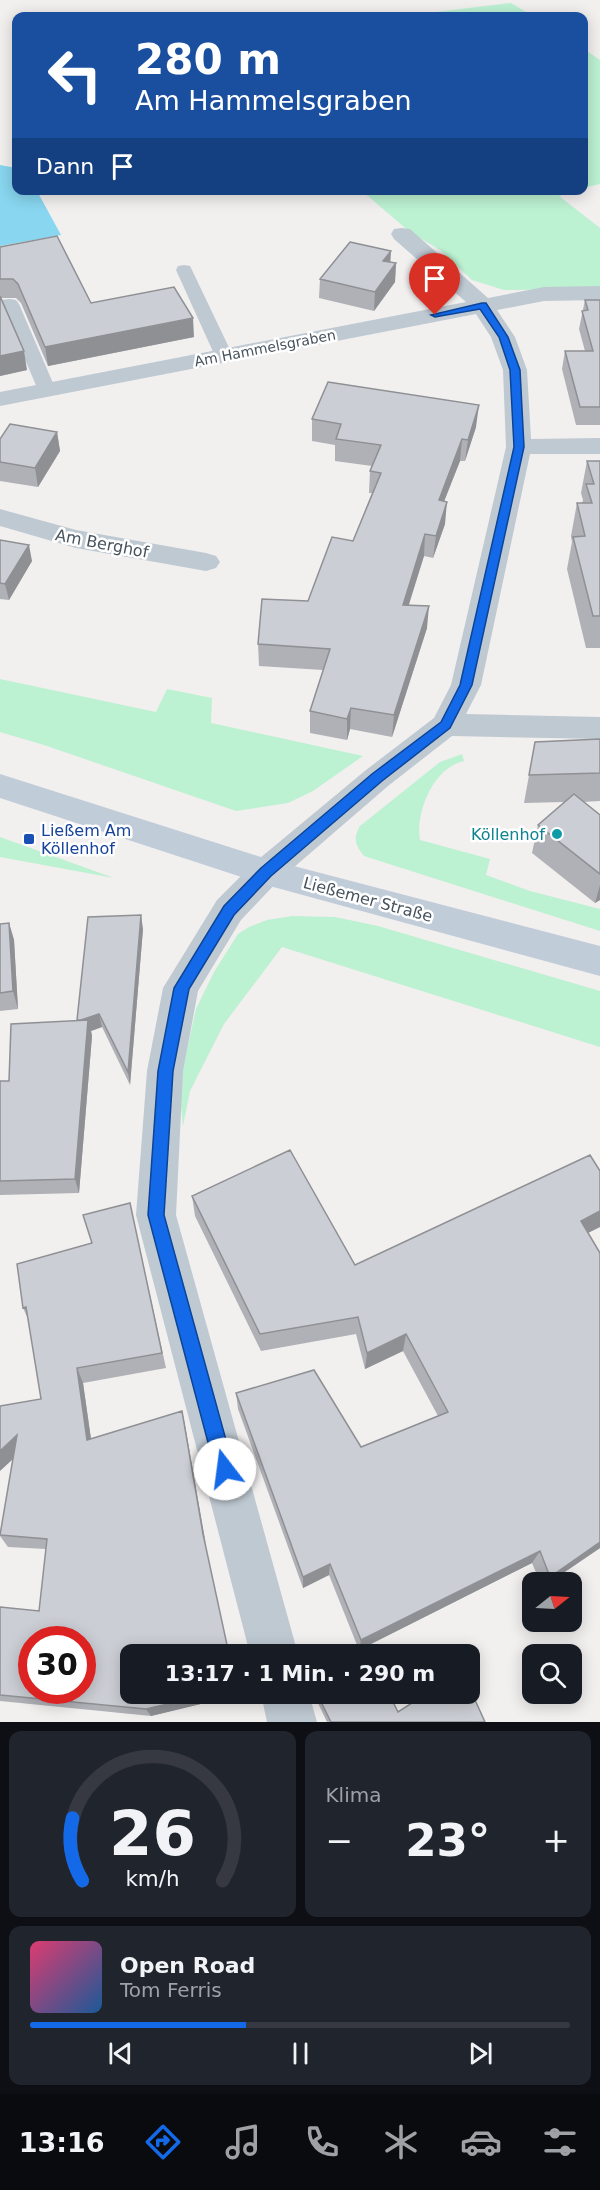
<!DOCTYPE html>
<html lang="de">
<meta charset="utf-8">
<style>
body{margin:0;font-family:"DejaVu Sans",sans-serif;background:#20242c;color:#f1f3f6;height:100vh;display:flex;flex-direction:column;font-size:22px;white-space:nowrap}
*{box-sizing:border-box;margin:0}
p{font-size:20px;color:#9ea1a6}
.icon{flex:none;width:33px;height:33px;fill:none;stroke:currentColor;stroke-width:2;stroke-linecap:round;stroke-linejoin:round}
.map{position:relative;height:1722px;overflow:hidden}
.panel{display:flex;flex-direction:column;gap:9px;padding:9px;background:#0d0f14;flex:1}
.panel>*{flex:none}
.guide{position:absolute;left:12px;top:12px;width:576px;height:183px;border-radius:12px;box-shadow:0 3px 15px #0003;background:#1a4fa0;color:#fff;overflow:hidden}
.needle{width:39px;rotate:72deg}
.controls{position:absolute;left:522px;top:1572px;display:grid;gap:12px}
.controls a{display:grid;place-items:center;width:60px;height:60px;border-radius:12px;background:#171b24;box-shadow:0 3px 15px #0003;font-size:30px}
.speed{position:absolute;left:18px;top:1626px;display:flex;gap:12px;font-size:30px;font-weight:700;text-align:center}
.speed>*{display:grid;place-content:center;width:78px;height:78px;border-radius:50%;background:#171b24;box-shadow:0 3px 15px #0003;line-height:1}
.speed .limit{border:9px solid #d22;background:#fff;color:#111}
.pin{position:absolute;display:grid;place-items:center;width:51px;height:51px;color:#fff;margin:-62px -26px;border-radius:50% 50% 50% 0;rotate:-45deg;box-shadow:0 0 6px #0007}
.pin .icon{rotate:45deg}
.me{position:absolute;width:66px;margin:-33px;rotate:345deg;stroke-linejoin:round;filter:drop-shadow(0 0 4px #0008)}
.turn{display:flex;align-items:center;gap:21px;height:126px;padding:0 24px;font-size:27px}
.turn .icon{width:78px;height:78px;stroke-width:2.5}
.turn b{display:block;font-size:42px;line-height:51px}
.then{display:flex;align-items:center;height:57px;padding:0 24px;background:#0003;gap:12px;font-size:22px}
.big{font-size:45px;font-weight:700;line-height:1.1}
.panel .widget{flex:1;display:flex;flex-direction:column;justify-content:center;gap:9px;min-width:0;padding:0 21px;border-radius:12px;background:#20242c}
.panel .dial{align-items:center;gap:0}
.dial svg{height:156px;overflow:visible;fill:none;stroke:#363941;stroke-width:7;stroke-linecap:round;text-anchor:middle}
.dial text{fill:#f1f3f6;stroke:none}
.song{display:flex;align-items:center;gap:18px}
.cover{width:72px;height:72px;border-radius:9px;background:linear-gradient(135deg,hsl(340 70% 55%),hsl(210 70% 35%))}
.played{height:6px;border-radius:3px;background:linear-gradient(90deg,#1369e8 40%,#363941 40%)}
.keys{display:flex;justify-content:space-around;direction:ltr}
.heat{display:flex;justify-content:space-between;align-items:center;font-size:33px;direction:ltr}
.panel .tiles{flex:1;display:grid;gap:9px;grid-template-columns:1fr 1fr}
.widget:last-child{grid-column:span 2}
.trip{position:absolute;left:120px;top:1644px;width:360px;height:60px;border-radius:12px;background:#171b24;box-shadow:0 3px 15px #0003;font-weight:700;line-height:60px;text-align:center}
.dock{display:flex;height:96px;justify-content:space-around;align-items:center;background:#090b0e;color:#9ea1a6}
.dock .icon{width:42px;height:42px}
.dock .on{color:#1369e8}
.dock b{font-size:27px;color:#f1f3f6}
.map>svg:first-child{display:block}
.green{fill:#bcf1d2}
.water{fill:#88d6ef}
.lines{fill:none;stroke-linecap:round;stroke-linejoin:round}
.lane{fill:#bfc9d2;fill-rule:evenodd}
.street{fill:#bfc9d2;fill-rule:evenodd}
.secondary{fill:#c1ccd9;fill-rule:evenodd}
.wall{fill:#afb1b6}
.shaded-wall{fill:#8e9094}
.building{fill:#cbced4;stroke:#8e9094;stroke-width:1.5;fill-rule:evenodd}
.route{fill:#1369e8;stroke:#0c4497;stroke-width:1.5}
.culture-dot{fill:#0f9aa8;stroke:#fff;stroke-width:2}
.transit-dot{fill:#1a4fb4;stroke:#fff;stroke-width:2}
.labels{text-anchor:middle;stroke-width:5;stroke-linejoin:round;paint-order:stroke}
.far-street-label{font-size:14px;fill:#46525d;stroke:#fff}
.street-label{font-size:16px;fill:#46525d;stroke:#fff}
.transit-label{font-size:16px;fill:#164399;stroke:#fff;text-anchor:start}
.culture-label{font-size:16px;fill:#0d838f;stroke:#fff;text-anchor:end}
</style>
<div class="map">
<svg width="600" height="1722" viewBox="0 0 600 1722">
<rect width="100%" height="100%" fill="#f2efef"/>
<!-- green -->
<path class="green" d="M511,3L533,16H403Z
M584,49L600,60V184L584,188Z
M362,191H576L559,196L600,228V289L504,290L472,280L440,250L410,232Z
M0,679L156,712L167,689L212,698L211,723L363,756L313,791L288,803L236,811L44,745L0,732Z
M462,754L464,761C434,767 415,812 420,840L490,859L486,875L530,891L600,909V931L364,856C355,845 353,838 360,826L440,762Z
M0,837L114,878L0,857Z
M292,916L335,917L378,926L600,991V1047L282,947L224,1024L190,1091L183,1126L179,1085L196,1009L214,972L238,934L249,927L267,920Z"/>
<!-- water -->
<path class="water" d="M0,165L16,168V190L37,191L61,235L0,246Z"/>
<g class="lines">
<!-- lane -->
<path class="lane" d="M184,265L190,266L192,270L233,356L230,360H218L215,356L176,270L178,266Z
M10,299L16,300L19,304L56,390L54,394H40L38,390L4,310H0V300Z"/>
<!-- street -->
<path class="street" d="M402,228L410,229L488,298L544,287L600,286V300L544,301L497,310L515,337L527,370L531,439L600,438V454H530L481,685L466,714L600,717V739L452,736L388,786L278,881L241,920L198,991L183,1071L176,1215L298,1654H250L136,1215L147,1071L163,988L217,900L254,863L366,770L434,718L451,685L506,447L503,370L491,337L476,314L0,406V392L466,302L394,239L391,234L394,229Z
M0,509L76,530L206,553L216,556L220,562L216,568L206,571L76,548L0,526Z
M261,1694H309L317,1722H267Z"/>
<!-- secondary -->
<path class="secondary" d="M0,774L267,859L600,946V976L266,885L0,798Z"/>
</g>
<!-- wall -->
<path class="wall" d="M0,247L91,303L194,337L48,366L21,303L16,298H1L27,370L0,376Z
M390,262L396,263L395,282L374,311L319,298L320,279Z
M585,300H600V425H576L562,369L565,351H585L579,329Z
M312,419L476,427L465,461H460L444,501L445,524L433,558L424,556L408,605L427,628L392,737L350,729L347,740L310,733V711L323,670L259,666L258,644L308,601L353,541L372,493H369L370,471L372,466L335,461V445L312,441Z
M57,432L60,451L38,487L0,481V439Z
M587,461H600V648H586L567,569L572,542L571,536L577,503H582L583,500L581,493Z
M0,540L32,561L9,600L0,599Z
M600,739V801L583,802L600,815V900L595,903L532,853L538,825L564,802L524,803L535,742Z
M9,923L14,940L18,1009L0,1011V924Z
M143,929L130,1085L102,1027L91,1031L92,1036L79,1193L0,1195V1081H9L77,1020Z
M192,1196L355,1265L600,1227L588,1233L600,1253V1548L550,1582H540L532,1563L359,1650L329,1575L303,1588L238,1409L236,1393L361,1447L438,1416L403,1351L365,1369L356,1334L261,1351L195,1216Z
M130,1203L166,1368L83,1383L91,1439L182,1411L185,1425L130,1694H238V1695L151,1716L0,1701V1607L39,1611L46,1549L8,1547L0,1536V1532L41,1399L29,1321L23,1308L92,1243Z
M315,1694H389L398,1712L485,1722H327L315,1697Z"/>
<!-- shaded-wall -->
<path class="shaded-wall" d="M391,251L390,270L383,261Z
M396,263L395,282L374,311L375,292Z
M193,318L194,337L48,366L45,347Z
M24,351L27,370L0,376V356Z
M479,405L476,427L465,461L468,440Z
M57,432L60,451L38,487L35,468Z
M462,439L460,461L436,522L439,500Z
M447,502L445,524L433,558L436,536Z
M425,534L424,556L402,627L403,605Z
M29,545L32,561L9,600L5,584Z
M429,606L427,628L392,737L394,715Z
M351,708L350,729L347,740V719Z
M600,885V900L595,903Z
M141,915L143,929L130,1085L128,1072Z
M9,923L14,940L18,1009L13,991Z
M99,1014L102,1027L91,1031L92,1036L79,1193L75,1179L77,1022Z
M600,1211V1227L573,1240L581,1221Z
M406,1334L403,1351L365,1369L367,1353Z
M77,1368L83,1383L93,1453L87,1440Z
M182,1411L185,1425L206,1545L203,1534Z
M17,1435L25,1448L0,1471V1451Z
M600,1542V1548L550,1582H546L550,1577Z
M540,1551L532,1563L359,1650L361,1640Z
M330,1564L329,1575L303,1588V1577Z
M211,1694H238V1695L151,1716L146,1709Z"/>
<!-- building -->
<path class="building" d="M57,236L91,303L174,287L193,318L45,347L18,284L13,279H0V247Z
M350,242L391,251L383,261L396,263L375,292L320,279Z
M0,296L24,351L0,356Z
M585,300H600V407H580L565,351H593L582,311L588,310Z
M328,382L479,405L468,440L462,439L439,500L447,502L436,536L425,534L403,605L429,606L394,715L351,708L347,719L310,711L330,649L258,644L262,599L308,601L332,537L353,541L381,473L370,471L381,445L336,439L341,424L312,419Z
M10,424L57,432L35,468L0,462V439Z
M587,461H600V616H593L573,537L585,536L577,503H592L586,484H594Z
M0,540L29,545L5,584L0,583Z
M600,739V773L529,775L535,742Z
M574,794L600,815V874L538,825Z
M141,915L128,1072L99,1014L81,1020H77L88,917Z
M9,923L13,991L0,993V924Z
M88,1020L75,1179L0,1181V1081H9L11,1024Z
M290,1150L355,1265L590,1155L600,1171V1211L581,1221L600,1253V1542L550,1577L540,1551L361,1640L330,1564L303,1577L236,1393L314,1370L361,1447L448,1412L406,1334L367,1353L358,1317L260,1334L192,1196Z
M130,1203L162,1353L77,1368L87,1440L182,1411L203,1534L229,1654H130V1694H211L146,1709L0,1695V1607L39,1611L47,1539L0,1535L17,1435L0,1451V1406L41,1399L26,1307L23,1308L17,1264L92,1243L83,1215ZM32,1640H82V1690H32Z
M470,1689L485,1722H331L317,1694H389L398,1712L426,1694H470Z"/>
<!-- route -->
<path class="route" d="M482,303H486L508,337L520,370L524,447L472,685L450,728L382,781L271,876L234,915L189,989L173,1071L164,1215L234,1469L231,1476L225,1479L218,1476L215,1469L148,1215L158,1071L174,988L224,906L261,868L372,774L441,722L460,685L514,447L510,370L499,337L480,309L435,317L431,315Z"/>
<!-- markers -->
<circle class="culture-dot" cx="557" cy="834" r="6"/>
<rect class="transit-dot" x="23" y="833" width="12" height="12" rx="3"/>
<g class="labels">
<!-- far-street labels -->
<g class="far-street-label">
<text transform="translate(265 348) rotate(-11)" y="5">Am Hammelsgraben</text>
</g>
<!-- street labels -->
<g class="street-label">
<text transform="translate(102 543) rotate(11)" y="6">Am Berghof</text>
<text transform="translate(368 899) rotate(15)" y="6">Ließemer Straße</text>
</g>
<!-- transit labels -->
<g class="transit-label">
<text x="41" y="836">Ließem Am<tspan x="41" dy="18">Köllenhof</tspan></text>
</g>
<!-- culture labels -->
<g class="culture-label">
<text x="545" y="840">Köllenhof</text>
</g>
</g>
</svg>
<div class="controls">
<a><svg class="needle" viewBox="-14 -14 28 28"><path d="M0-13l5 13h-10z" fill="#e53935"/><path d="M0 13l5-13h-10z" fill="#9ea1a6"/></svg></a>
<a><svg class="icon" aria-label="search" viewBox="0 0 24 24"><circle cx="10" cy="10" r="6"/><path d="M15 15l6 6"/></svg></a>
</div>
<div class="speed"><div class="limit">30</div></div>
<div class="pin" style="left:435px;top:315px;background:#d93025"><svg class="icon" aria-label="arrive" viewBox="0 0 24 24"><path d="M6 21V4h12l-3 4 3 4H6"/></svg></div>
<svg class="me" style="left:225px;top:1469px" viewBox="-20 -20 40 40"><circle r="19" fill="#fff"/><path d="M0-13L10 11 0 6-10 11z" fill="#1369e8"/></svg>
<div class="trip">13:17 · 1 Min. · 290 m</div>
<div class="guide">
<div class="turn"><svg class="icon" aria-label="left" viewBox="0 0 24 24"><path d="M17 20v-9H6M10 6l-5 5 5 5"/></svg><div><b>280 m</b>Am Hammelsgraben</div></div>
<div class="then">Dann<svg class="icon" aria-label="arrive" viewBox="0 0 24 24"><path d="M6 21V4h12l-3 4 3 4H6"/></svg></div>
</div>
</div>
<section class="panel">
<div class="tiles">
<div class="widget dial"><svg viewBox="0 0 100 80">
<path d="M14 69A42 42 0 1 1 86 69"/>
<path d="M14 69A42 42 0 0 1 9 37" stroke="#1369e8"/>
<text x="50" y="56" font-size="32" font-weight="700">26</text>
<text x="50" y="72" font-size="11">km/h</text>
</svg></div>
<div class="widget"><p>Klima</p>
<div class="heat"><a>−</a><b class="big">23°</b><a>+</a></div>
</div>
<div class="widget">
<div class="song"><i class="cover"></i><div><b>Open Road</b><p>Tom Ferris</p></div></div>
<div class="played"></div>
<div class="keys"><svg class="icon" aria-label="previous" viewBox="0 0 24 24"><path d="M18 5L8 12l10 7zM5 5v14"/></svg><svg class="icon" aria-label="pause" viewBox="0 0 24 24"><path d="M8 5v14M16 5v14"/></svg><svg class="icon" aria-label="next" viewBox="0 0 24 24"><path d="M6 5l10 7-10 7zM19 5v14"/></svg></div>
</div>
</div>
</section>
<nav class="dock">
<b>13:16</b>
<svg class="icon on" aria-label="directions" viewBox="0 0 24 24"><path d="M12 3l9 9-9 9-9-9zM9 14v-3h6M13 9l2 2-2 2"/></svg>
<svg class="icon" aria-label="music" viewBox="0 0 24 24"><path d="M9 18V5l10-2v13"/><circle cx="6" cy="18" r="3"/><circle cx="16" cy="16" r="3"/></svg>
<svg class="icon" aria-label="phone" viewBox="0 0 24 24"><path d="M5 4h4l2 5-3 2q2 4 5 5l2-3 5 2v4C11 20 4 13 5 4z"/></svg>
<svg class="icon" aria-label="climate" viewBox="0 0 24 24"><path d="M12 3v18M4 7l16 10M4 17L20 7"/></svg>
<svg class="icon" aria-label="car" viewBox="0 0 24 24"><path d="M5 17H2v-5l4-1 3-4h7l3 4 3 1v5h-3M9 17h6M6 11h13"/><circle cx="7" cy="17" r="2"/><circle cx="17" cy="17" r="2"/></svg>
<svg class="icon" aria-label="filters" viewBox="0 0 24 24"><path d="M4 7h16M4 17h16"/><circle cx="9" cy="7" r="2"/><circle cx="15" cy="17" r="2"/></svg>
</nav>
